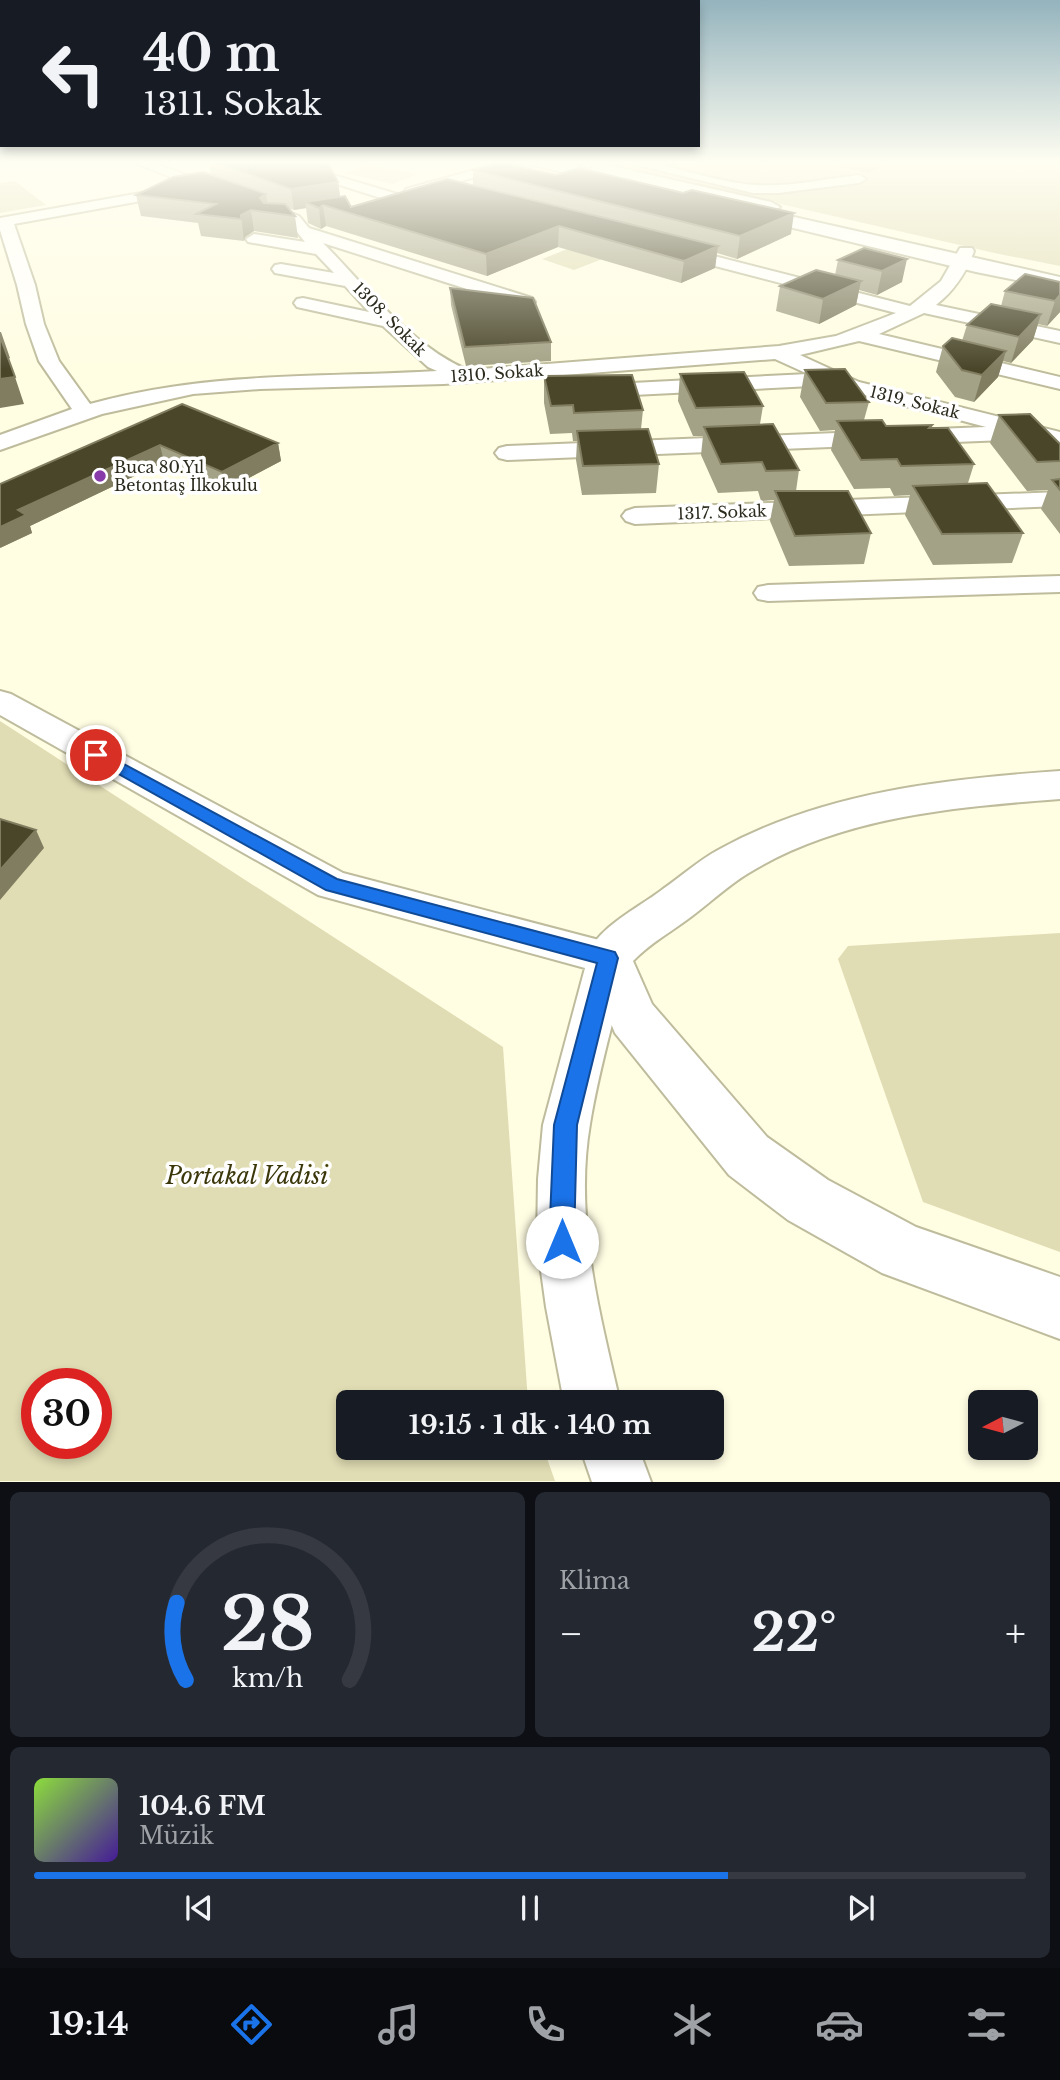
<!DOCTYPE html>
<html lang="tr">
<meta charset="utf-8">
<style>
body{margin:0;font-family:"Libre Baskerville",serif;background:#242831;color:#f1f3f6;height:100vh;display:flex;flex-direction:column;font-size:26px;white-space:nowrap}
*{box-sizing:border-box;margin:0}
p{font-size:23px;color:#9ea1a6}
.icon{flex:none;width:38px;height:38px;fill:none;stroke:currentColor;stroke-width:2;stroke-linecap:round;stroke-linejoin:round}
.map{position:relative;height:1482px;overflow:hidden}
.details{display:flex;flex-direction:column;gap:10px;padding:10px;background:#0d0f14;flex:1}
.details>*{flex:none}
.banner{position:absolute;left:0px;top:0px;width:700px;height:147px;box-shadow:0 4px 10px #0003;background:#171b24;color:#f1f3f6;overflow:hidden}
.needle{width:46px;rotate:264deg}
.buttons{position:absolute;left:968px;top:1390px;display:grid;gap:14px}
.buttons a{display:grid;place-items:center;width:70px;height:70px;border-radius:10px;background:#171b24;box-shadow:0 4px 10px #0003;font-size:35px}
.speed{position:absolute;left:21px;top:1368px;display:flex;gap:14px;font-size:35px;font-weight:700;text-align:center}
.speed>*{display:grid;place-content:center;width:91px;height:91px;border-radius:50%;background:#171b24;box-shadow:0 4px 10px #0003;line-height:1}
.speed .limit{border:10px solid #d22;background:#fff;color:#111}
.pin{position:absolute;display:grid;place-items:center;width:60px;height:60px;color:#fff;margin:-30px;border:4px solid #fff;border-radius:50%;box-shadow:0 2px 7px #0007}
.me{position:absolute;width:77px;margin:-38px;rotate:0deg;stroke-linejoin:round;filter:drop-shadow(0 0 5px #0008)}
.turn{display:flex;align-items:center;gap:24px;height:147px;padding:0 28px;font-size:32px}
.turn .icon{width:91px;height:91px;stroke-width:2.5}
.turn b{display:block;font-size:49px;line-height:60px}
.big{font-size:52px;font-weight:800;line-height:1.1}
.details .widget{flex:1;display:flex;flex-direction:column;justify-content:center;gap:10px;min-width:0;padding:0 24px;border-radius:10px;background:#242831}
.details .dial{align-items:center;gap:0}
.dial svg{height:182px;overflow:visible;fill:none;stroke:#363941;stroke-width:7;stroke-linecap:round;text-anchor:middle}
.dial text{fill:#f1f3f6;stroke:none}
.song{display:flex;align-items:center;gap:21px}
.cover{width:84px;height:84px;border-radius:10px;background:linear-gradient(135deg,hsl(90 70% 55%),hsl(260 70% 35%))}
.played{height:7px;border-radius:4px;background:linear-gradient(90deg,#1a73e8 70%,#363941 70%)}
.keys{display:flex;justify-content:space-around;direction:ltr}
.heat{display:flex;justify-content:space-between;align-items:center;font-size:38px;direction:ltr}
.details .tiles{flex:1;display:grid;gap:10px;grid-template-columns:1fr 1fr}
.widget:last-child{grid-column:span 2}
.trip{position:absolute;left:336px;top:1390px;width:388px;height:70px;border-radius:10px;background:#171b24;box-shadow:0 4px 10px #0003;font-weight:800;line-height:70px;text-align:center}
.menu{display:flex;height:112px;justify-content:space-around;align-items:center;background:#090b0e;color:#9ea1a6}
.menu .icon{width:49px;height:49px}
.menu .selected{color:#1a73e8}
.menu b{font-size:32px;color:#f1f3f6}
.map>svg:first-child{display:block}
.green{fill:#e0dcb3;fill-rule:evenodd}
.water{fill:#b7b27d}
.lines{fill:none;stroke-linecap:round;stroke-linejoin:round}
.minor-casing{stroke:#bebc9c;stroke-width:4}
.tertiary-casing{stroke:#bebc9c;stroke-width:4}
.secondary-casing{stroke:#bebc9c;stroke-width:4}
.minor{fill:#fff;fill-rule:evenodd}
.tertiary{fill:#fff;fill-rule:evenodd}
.secondary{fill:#fff;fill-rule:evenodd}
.wall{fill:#a4a286}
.shaded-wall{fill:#807d61}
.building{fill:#49462a;stroke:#807d61;stroke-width:2}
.route{fill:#1a73e8;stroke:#114b97;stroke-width:2}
.poi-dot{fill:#883aaa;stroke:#fff;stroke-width:2.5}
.labels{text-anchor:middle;stroke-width:7;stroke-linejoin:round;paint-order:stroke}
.far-street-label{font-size:16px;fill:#2c2b1e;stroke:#fff}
.far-poi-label{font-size:16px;fill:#2c2b1e;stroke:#fff;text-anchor:start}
.near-park-label{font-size:23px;font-style:italic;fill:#3b370b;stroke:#fff}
</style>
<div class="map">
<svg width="1060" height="1482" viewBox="0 0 1060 1482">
<rect width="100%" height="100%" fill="#fffde2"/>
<!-- green -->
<path class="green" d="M593,161H1060V266L999,254Z
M370,164L417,174L393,184L344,173Z
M15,181L46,205L0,213V183Z
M593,239L628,249L574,270L542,259Z
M0,721L503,1047L528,1402H348V1447H543L555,1481H0ZM37,1384H96V1444H37Z
M1060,933V1252L923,1202L838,959L848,946Z"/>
<!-- water -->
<path class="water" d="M813,161H895L868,173Z"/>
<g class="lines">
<!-- minor casing -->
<g class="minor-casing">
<path id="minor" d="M130,161H150L208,184L201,188L196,187Z
M265,161H287L397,194L399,197L397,200H387Z
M506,161H529L411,196L404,192L406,189Z
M621,161C667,161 710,182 755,185C790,187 825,179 859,175L866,179L859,183L778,193H753Z
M180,186L187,190L185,193L14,224L35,285L44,324L59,361L90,404C209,371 316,378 437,371L428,367L383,326L297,307L294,303L297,299L303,298L369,312L345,286L275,273L272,269L275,265L281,264L334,273L316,254L248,242L246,239L254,234L305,242L289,222L250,206L248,203L250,200L255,199L299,216L309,228L532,298L535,302L532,306H520L323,243C367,287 409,345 468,370L779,346L836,336L896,313L665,253L663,250L665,247L671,245L910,306L941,281L960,248H972L974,251C966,273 955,290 936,305L1060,331V343L924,313L879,334L1060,377V389L859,341L800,355L859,382L1060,432V446L1032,439L507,460L499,458L495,453L499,448L507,446L986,427L845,390L832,385L593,397L585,396L582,391L585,386L593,385L808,374L775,359L444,384L260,389L193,394L102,414L0,450V435L72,409L39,361L26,324L17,285L0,230V218Z
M1060,492V506L635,524L626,521L622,516L626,511L635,508Z
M1060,576V592L768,601L758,599L754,593L758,587L768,585Z
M0,691L11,694L343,873L622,946L628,958C616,1013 599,1068 590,1124C574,1217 599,1311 620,1402H564L546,1307L537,1242L538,1179L543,1125L585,968L318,895L0,715Z
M580,1447H638L651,1482H592Z"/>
</g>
<!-- tertiary casing -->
<g class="tertiary-casing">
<path id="tertiary" d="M1060,771V799C954,807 839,817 747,874C729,885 713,900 696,913C675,930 652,941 633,961L652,1004L767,1137L828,1180L916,1227L1060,1277V1339L882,1273L788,1220L729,1175L615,1033L584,958C602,924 634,911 663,889C682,876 699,860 720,849C823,792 945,779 1060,771Z"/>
</g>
<!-- secondary casing -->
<g class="secondary-casing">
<path id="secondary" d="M527,161H555L592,170V165L598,163L771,202L780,207L772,212L1060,277V289L976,272L735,214L732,210L740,205L627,179V185L621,187L529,164Z"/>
</g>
<!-- minor -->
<use href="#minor" class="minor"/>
<!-- tertiary -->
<use href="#tertiary" class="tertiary"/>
<!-- secondary -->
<use href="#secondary" class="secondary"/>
</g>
<!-- wall -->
<path class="wall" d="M209,161H323L338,182L340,196L351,207L473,185V170L791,234L737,259L717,253L715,268L681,283L558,247L487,276L326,226L321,229L308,223L306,208L294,210L288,208L295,216L298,238L254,231L245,237L244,241L201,236L198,223L141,216L136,195L211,175Z
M864,248L902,282L877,295L859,290L856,305L819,324L776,311L780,286L835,275L838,260Z
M1060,282V312L1047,326L1038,324L1033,340L1011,363L1003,361L998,377L974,402L955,397L936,372L943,346L962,341L967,325L1001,306L1005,291Z
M450,288L551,342V361L466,366L451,305Z
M805,370L869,402L864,420L886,426L932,425V428L974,464L968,483L1023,533L1012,563L933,565L905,515L910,495L894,496L890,488L854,489L831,450L835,430L820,431L800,397Z
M680,374L763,406L760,424L799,470L796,491L871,533L864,564L789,566L770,521L774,500L761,501L758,491L718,493L701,455L703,436H693L678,401Z
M544,376L643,410L641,429L659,464L656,493L582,495L576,460L577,441H573L572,433L550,434L544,403Z
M182,404L278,443L281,461L226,490L164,462L30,526L32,533L0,548Z
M999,415L1060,444V534L1041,509L1048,490L1027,491L990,443Z"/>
<!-- shaded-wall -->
<path class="shaded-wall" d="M338,182L341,203L323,206L326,226L321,229L319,208L305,202L306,208L294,210L291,189Z
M266,194L269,212L260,198Z
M251,210L254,231L245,237L244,241L241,215Z
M794,213L791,234L737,259L740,236Z
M559,226L558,247L487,276L486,254Z
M718,246L715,268L681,283L684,261Z
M907,259L902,282L877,295L882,271Z
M861,281L856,305L819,324L823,299Z
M1060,295V312L1047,326L1055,301Z
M1041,314L1033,340L1011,363L1019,337Z
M0,332H1L10,358L7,359L0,336Z
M1006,351L998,377L974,402L982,375Z
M15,377L24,404L0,408V379Z
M278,443L281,461L226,490L222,472Z
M160,445L164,462L30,526L32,533L0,548V527L18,510Z
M36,830L44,848L0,900V870Z"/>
<!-- building -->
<path class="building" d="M211,161H318L329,165L338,182L291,189Z
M502,162L556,175L579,168L683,193L692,190L794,213L740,236L473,170Z
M203,172L266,194L260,198L264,203L285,204L295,216L251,210L241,215V219L196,214L216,204L136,195L173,177Z
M447,179L718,246L684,261L559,226L486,254L323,205L319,208L305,202L345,196L351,207Z
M864,248L907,259L882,271L838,260Z
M816,270L861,281L823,299L780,286Z
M1025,274L1060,282V295L1055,301L1005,291Z
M450,288L533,298L551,342L465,347Z
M991,304L1041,314L1019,337L967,325Z
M0,336L15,377L0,379Z
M952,338L1006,351L982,375L962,370L943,346Z
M845,369L869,402L826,403L805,370Z
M744,372L763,406L696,408L680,374Z
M632,375L643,410L574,413L573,405L551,406L544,376Z
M182,404L278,443L222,472L160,445L18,510L26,515L0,527V484Z
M1030,414L1060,444V461L1037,462L999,415Z
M882,420L886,426L932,425L929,428H948L974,464L901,466L897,459L861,460L837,421Z
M773,424L799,470L766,471L762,462L721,464L704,427Z
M648,429L659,464L583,466L577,431Z
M1060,479V490L1052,480Z
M987,483L1023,533L942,534L913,486Z
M775,491H848L871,533L795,536Z
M0,819L36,830L0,870Z"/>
<!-- sky -->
<linearGradient id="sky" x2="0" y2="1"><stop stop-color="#94b3bd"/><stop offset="0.44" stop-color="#fffef2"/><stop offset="1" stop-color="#fffef2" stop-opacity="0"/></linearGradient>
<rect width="1060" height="369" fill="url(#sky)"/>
<!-- route -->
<path class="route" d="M96,749L337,879L615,952L618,958L577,1125L574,1242L570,1250L562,1254L553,1250L549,1242L554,1125L597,963L326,890L90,758L88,755L90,751Z"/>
<!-- markers -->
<circle class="poi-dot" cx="100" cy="476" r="7"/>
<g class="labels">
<!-- far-street labels -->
<g class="far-street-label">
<text transform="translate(390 319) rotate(45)" y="6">1308. Sokak</text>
<text transform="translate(497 373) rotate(-4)" y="6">1310. Sokak</text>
<text transform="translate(915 402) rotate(14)" y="6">1319. Sokak</text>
<text transform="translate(722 512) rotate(-2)" y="6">1317. Sokak</text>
</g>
<!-- far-poi labels -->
<g class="far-poi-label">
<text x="114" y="473">Buca 80.Yıl<tspan x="114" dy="18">Betontaş İlkokulu</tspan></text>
</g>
<!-- near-park labels -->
<g class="near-park-label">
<text x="247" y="1184">Portakal Vadisi</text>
</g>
</g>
</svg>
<div class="buttons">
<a><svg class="needle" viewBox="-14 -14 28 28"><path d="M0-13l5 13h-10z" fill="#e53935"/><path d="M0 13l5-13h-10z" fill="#9ea1a6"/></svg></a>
</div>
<div class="speed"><div class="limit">30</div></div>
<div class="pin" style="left:96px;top:755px;background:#d93025"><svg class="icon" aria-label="arrive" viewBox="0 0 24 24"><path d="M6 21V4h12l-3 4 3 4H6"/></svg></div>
<svg class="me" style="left:562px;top:1242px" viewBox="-20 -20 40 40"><circle r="19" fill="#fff"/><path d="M0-13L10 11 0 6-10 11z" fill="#1a73e8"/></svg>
<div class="trip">19:15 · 1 dk · 140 m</div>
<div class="banner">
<div class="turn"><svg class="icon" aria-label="left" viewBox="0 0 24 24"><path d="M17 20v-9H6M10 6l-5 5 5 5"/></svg><div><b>40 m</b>1311. Sokak</div></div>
</div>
</div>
<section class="details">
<div class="tiles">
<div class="widget dial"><svg viewBox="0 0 100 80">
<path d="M14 69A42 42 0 1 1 86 69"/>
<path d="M14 69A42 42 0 0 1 10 35" stroke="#1a73e8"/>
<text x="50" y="56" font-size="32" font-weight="700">28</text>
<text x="50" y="72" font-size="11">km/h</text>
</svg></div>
<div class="widget"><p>Klima</p>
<div class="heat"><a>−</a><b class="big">22°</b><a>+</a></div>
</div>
<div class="widget">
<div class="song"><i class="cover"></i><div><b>104.6 FM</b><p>Müzik</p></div></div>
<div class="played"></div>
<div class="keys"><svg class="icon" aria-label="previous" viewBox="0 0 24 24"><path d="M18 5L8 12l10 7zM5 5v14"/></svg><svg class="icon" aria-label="pause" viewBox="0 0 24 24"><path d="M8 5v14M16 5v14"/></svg><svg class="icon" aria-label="next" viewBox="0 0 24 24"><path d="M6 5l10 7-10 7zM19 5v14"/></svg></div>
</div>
</div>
</section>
<nav class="menu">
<b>19:14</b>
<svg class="icon selected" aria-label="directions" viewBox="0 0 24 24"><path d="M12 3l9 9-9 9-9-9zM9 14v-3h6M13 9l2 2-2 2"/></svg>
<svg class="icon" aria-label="music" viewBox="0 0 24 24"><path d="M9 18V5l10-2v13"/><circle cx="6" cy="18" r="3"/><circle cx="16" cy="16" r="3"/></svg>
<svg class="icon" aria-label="phone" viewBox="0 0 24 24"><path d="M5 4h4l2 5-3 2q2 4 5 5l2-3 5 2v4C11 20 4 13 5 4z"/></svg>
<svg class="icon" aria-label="climate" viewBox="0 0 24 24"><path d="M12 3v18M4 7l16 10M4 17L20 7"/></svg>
<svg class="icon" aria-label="car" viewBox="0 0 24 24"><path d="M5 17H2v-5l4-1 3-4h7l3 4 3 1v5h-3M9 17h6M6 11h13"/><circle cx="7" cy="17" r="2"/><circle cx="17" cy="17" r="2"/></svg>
<svg class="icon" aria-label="filters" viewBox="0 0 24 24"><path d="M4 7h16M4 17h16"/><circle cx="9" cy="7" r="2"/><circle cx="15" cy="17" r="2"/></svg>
</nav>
